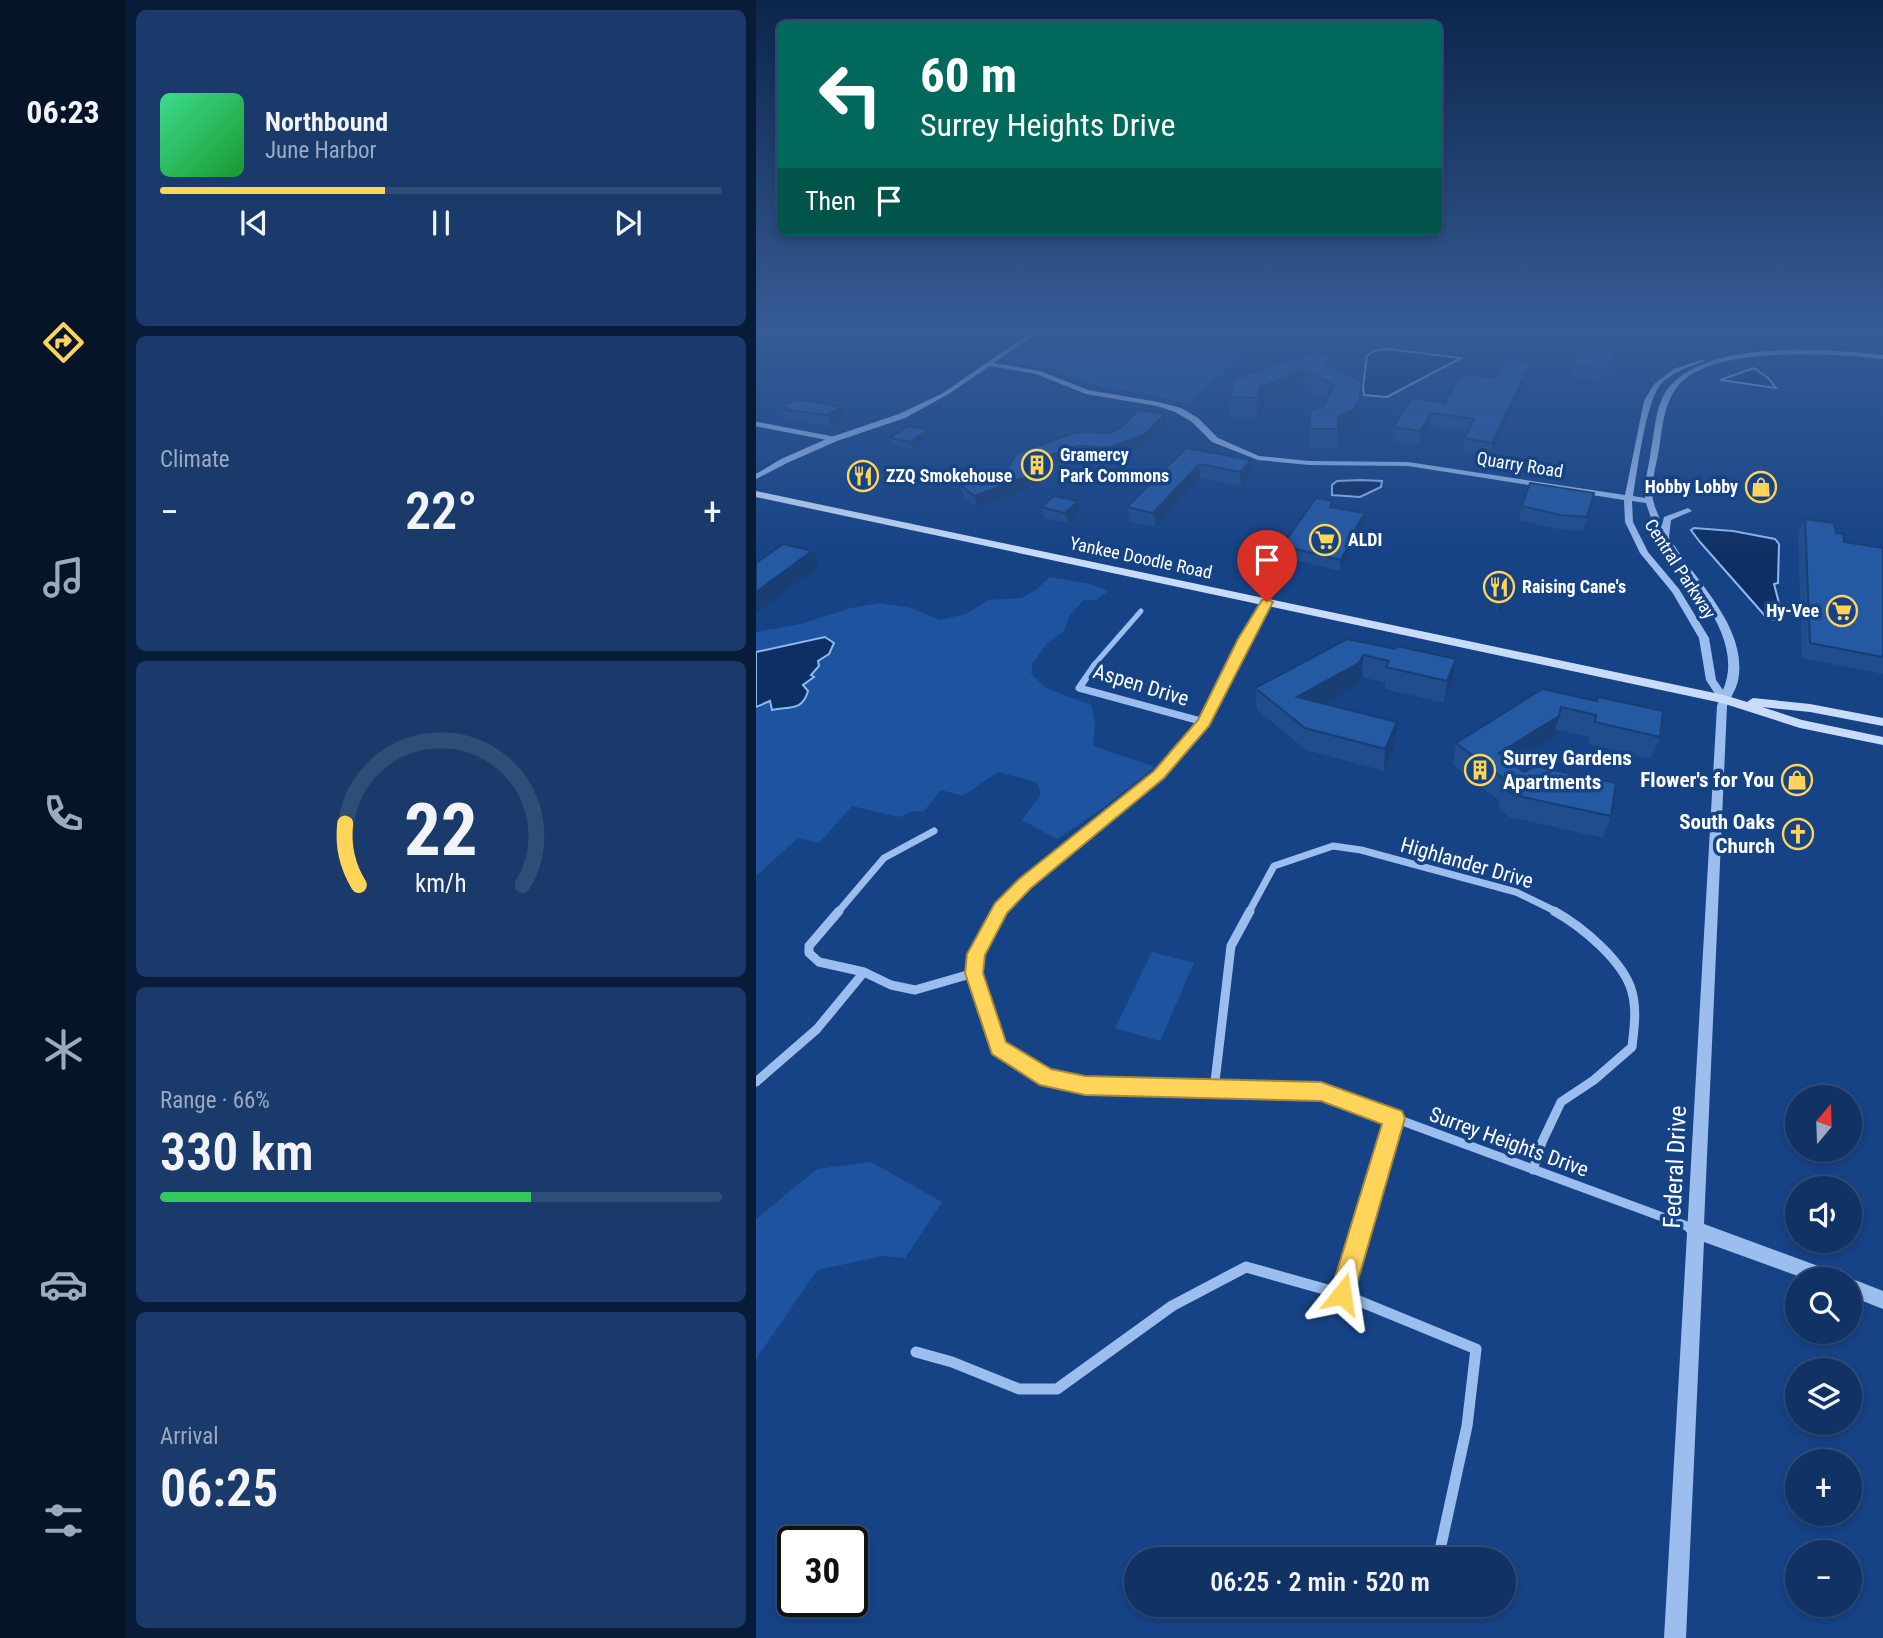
<!DOCTYPE html>
<meta charset="utf-8">
<style>
body{margin:0;font-family:"Roboto Condensed",sans-serif;background:#193a6a;color:#f1f3f6;height:100vh;display:flex;flex-direction:column;font-size:26px;white-space:nowrap}
*{box-sizing:border-box;margin:0}
p{font-size:23px;color:#9caabf}
.icon{flex:none;width:38px;height:38px;fill:none;stroke:currentColor;stroke-width:2;stroke-linecap:round;stroke-linejoin:round}
.map{position:relative;flex:1;overflow:hidden}
.side{display:flex;flex-direction:column;gap:10px;padding:10px;background:#091c37;width:630px}
.side>*{flex:none}
.hud{position:absolute;left:21px;top:21px;width:665px;height:214px;border-radius:10px;box-shadow:0 4px 10px #0003,0 0 0 2px #304d78;background:#00695c;color:#fff;overflow:hidden}
.needle{width:46px;rotate:19deg}
.controls{position:absolute;left:1029px;top:1085px;display:grid;gap:14px}
.controls a{display:grid;place-items:center;width:77px;height:77px;border-radius:50%;background:#103264;box-shadow:0 4px 10px #0003,0 0 0 2px #304d78;font-size:35px}
.speed{position:absolute;left:21px;top:1526px;display:flex;gap:14px;font-size:35px;font-weight:700;text-align:center}
.speed>*{display:grid;place-content:center;width:91px;height:91px;border-radius:50%;background:#103264;box-shadow:0 4px 10px #0003,0 0 0 2px #304d78;line-height:1}
.speed .limit{border:4px solid #111;border-radius:10px;background:#fff;color:#111}
.pin{position:absolute;display:grid;place-items:center;width:60px;height:60px;color:#fff;margin:-72px -30px;border-radius:50% 50% 50% 0;rotate:-45deg;box-shadow:0 0 7px #0007}
.pin .icon{rotate:45deg}
.me{position:absolute;width:77px;margin:-38px;rotate:15deg;stroke-linejoin:round;filter:drop-shadow(0 0 5px #0008)}
.turn{display:flex;align-items:center;gap:24px;height:147px;padding:0 28px;font-size:32px}
.turn .icon{width:91px;height:91px;stroke-width:2.5}
.turn b{display:block;font-size:49px;line-height:60px}
.then{display:flex;align-items:center;height:66px;padding:0 28px;background:#0003;gap:14px;font-size:26px}
.big{font-size:52px;font-weight:600;line-height:1.1}
.side .widget{flex:1;display:flex;flex-direction:column;justify-content:center;gap:10px;min-width:0;padding:0 24px;border-radius:10px;background:#193a6a}
.side .dial{align-items:center;gap:0}
.dial svg{height:182px;overflow:visible;fill:none;stroke:#304d78;stroke-width:7;stroke-linecap:round;text-anchor:middle}
.dial text{fill:#f1f3f6;stroke:none}
.song{display:flex;align-items:center;gap:21px}
.cover{width:84px;height:84px;border-radius:10px;background:linear-gradient(135deg,hsl(150 70% 55%),hsl(130 70% 35%))}
.played{height:7px;border-radius:4px;background:linear-gradient(90deg,#ffd458 40%,#304d78 40%)}
.keys{display:flex;justify-content:space-around;direction:ltr}
.heat{display:flex;justify-content:space-between;align-items:center;font-size:38px;direction:ltr}
.charge{height:10px;border-radius:5px;background:linear-gradient(90deg,#34c759 66%,#304d78 0)}
.trip{position:absolute;left:368px;top:1547px;width:392px;height:70px;border-radius:35px;background:#103264;box-shadow:0 4px 10px #0003,0 0 0 2px #304d78;font-weight:600;line-height:70px;text-align:center}
main{display:flex;flex:1;min-height:0}
.dock{display:flex;flex-direction:column;width:126px;justify-content:space-around;align-items:center;background:#061428;color:#9caabf}
.dock .icon{width:49px;height:49px}
.dock .selected{color:#ffd458}
.dock b{font-size:32px;color:#f1f3f6}
.map>svg:first-child{display:block}
.green{fill:#1e549f}
.water{fill:#0e2f63;stroke:#8db8f1;stroke-width:2}
.lines{fill:none;stroke-linecap:round;stroke-linejoin:round}
.minor-far4{stroke:#9bbeee;stroke-width:4.5}
.minor-far3{stroke:#9bbeee;stroke-width:5}
.minor-far2{stroke:#9bbeee;stroke-width:7}
.minor-far1{stroke:#9bbeee;stroke-width:9}
.minor{stroke:#9bbeee;stroke-width:11}
.tertiary{fill:#9bbeee;fill-rule:evenodd}
.secondary{fill:#c8dcfa;fill-rule:evenodd}
.wall{fill:#1f4d8d}
.shaded-wall{fill:#193e73}
.building{fill:#2459a4;stroke:#193e73;stroke-width:2}
.route{fill:#ffd458;stroke:#a68a39;stroke-width:2}
.labels{text-anchor:middle;stroke-width:7;stroke-linejoin:round;paint-order:stroke}
.far-poi-label{font-size:18px;font-weight:bold;fill:#fff;stroke:#164386;text-anchor:start}
.far-street-label{font-size:18px;fill:#fff;stroke:#164386}
.street-label{font-size:21px;fill:#fff;stroke:#164386}
.poi-label{font-size:21px;font-weight:bold;fill:#fff;stroke:#164386;text-anchor:end}
.near-street-label{font-size:24px;fill:#fff;stroke:#164386}
</style>
<main>
<nav class="dock">
<b>06:23</b>
<svg class="icon selected" aria-label="directions" viewBox="0 0 24 24"><path d="M12 3l9 9-9 9-9-9zM9 14v-3h6M13 9l2 2-2 2"/></svg>
<svg class="icon" aria-label="music" viewBox="0 0 24 24"><path d="M9 18V5l10-2v13"/><circle cx="6" cy="18" r="3"/><circle cx="16" cy="16" r="3"/></svg>
<svg class="icon" aria-label="phone" viewBox="0 0 24 24"><path d="M5 4h4l2 5-3 2q2 4 5 5l2-3 5 2v4C11 20 4 13 5 4z"/></svg>
<svg class="icon" aria-label="climate" viewBox="0 0 24 24"><path d="M12 3v18M4 7l16 10M4 17L20 7"/></svg>
<svg class="icon" aria-label="car" viewBox="0 0 24 24"><path d="M5 17H2v-5l4-1 3-4h7l3 4 3 1v5h-3M9 17h6M6 11h13"/><circle cx="7" cy="17" r="2"/><circle cx="17" cy="17" r="2"/></svg>
<svg class="icon" aria-label="filters" viewBox="0 0 24 24"><path d="M4 7h16M4 17h16"/><circle cx="9" cy="7" r="2"/><circle cx="15" cy="17" r="2"/></svg>
</nav>
<section class="side">
<div class="widget">
<div class="song"><i class="cover"></i><div><b>Northbound</b><p>June Harbor</p></div></div>
<div class="played"></div>
<div class="keys"><svg class="icon" aria-label="previous" viewBox="0 0 24 24"><path d="M18 5L8 12l10 7zM5 5v14"/></svg><svg class="icon" aria-label="pause" viewBox="0 0 24 24"><path d="M8 5v14M16 5v14"/></svg><svg class="icon" aria-label="next" viewBox="0 0 24 24"><path d="M6 5l10 7-10 7zM19 5v14"/></svg></div>
</div>
<div class="widget"><p>Climate</p>
<div class="heat"><a>−</a><b class="big">22°</b><a>+</a></div>
</div>
<div class="widget dial"><svg viewBox="0 0 100 80">
<path d="M14 69A42 42 0 1 1 86 69"/>
<path d="M14 69A42 42 0 0 1 8 42" stroke="#ffd458"/>
<text x="50" y="56" font-size="32" font-weight="700">22</text>
<text x="50" y="72" font-size="11">km/h</text>
</svg></div>
<div class="widget"><p>Range · 66%</p><b class="big">330 km</b><div class="charge"></div></div>
<div class="widget"><p>Arrival</p><b class="big">06:25</b></div>
</section>
<div class="map">
<svg width="1127" height="1638" viewBox="0 0 1127 1638">
<rect width="100%" height="100%" fill="#164386"/>
<!-- green -->
<path class="green" d="M290,328H516L431,405L394,394L343,387L297,369L245,360Z
M946,328H1127V349L1053,342L997,343Z
M294,577L335,584L352,591L340,600H328L313,616L308,631L292,642L277,663L275,674L290,688L335,705L339,724L337,746L399,767L343,811L301,839L266,820L285,794L281,782L242,772L207,796L185,790L167,812L157,811L143,817L96,806L63,843L42,838L0,876V707L15,701L17,710L37,709L47,685L58,678L55,675L63,666L62,661L73,654L69,637L0,652V632L45,624L95,608L124,603L155,608L184,620L210,614L232,600L265,598L280,590Z
M396,952L438,963L404,1041L359,1028Z
M115,1162L186,1202L149,1258L126,1256L61,1270L0,1359V1219L61,1169Z"/>
<!-- water -->
<path class="water" d="M631,349L705,358L631,397L608,395L607,386L611,356L618,351Z
M998,368L1012,378L1020,388L964,380Z
M605,480L626,481L625,487L604,497L576,495V485L581,481Z
M938,528L977,531L1019,539L1023,544L1022,583L1018,584L1024,607L1023,617L1019,620L1011,618L944,542L935,530Z
M69,637L78,643L73,654L62,661L63,666L55,675L58,677L47,685L52,691C46,712 33,706 16,710L14,701L0,707V652Z"/>
<g class="lines">
<!-- minor-far4 -->
<path class="minor-far4" d="M0,424L78,439"/>
<!-- minor-far3 -->
<path class="minor-far3" d="M337,666L385,611
M477,666L511,602"/>
<!-- minor-far2 -->
<path class="minor-far2" d="M339,665L323,688L448,722
M82,912L128,858L178,831
M243,912L269,883L376,799L416,762L448,722L478,665
M493,912L518,866L577,846L605,850L760,892L801,912"/>
<!-- minor-far1 -->
<path class="minor-far1" d="M83,911L53,946V953L63,962L108,972L135,985L159,990L218,973
M244,911L220,954L218,973L243,1048L291,1078L329,1085L565,1091L939,1229
M0,1082L61,1029L108,972
M458,1090L475,946L494,911
M777,1170L786,1142L805,1102L838,1080L876,1047C878,1029 881,1010 876,992C868,961 825,926 798,911
M605,1229L639,1118"/>
<!-- minor -->
<path class="minor" d="M934,1228L940,1230
M586,1294L606,1228
M160,1352L196,1362L263,1389H301L416,1306L490,1267L586,1294L720,1349L711,1426L682,1559"/>
<!-- tertiary -->
<path class="tertiary" d="M281,328H288L238,363L284,371L332,390L402,402L425,408L442,418L462,438L503,456L553,461L652,462L869,495L888,401L898,384L918,369L948,359V361C933,367 916,372 905,384C890,400 881,472 877,496L889,498C888,482 893,466 895,450C900,426 899,398 919,381C964,340 1071,349 1127,355V359C1078,354 954,344 921,387C909,404 907,421 904,442C902,461 894,481 897,500C899,508 903,517 906,525L908,517L932,508L936,511L915,520L913,537C937,579 993,627 982,681C980,690 974,698 971,706L948,1224L1073,1270L1079,1273L1082,1279H1050L948,1242L930,1638H908L961,706L963,700L950,680L943,638L916,592L884,553L869,522L868,500L652,466L553,465L502,460L456,442L436,422L419,412L401,406L330,394L280,374L234,366L191,395L149,418L81,441L31,463L0,479V474L25,459L75,437L143,414L187,393ZM876,501L890,503C895,519 901,534 910,548C936,587 989,639 967,690L960,680L953,638L923,589L892,552L877,522Z
M1094,1278L1127,1291V1309L1094,1296V1279H1091Z"/>
<!-- secondary -->
<path class="secondary" d="M0,491L968,695L991,702L997,698L1054,704L1127,718V726L1054,712L1006,707L1046,720L1127,737V745L1044,728L966,703L0,497Z"/>
</g>
<!-- wall -->
<path class="wall" d="M863,333L866,334L863,346L854,376H850L848,383L816,378L817,371H814L817,358Z
M580,359V368L605,400L602,423H599L598,430L582,436L581,449H553V429L570,401L548,389L505,407L502,418L475,417L473,397L476,390L475,380Z
M775,362L772,374L734,457L706,452L708,438L711,432L674,426L663,445L637,441V427Z
M26,407L89,417L75,426L34,420L33,418L30,417Z
M409,414L410,425L389,445L355,457L323,456L292,467L283,484L221,507L208,496L205,485L352,433Z
M174,436L157,449L137,445L134,438Z
M430,448L495,474L485,486L444,478L400,527L374,522L371,507Z
M838,493L827,531L801,529L763,520L766,506Z
M285,507L324,512L312,523L288,518Z
M577,507L609,524L593,550V556L584,571L527,557L526,546Z
M1049,519L1080,533L1088,542L1127,548V674L1046,658L1042,533Z
M733,589L753,595L742,615L739,600L731,596Z
M591,639L639,649L700,659L697,681L688,703L629,689V683L606,677L602,685L568,704L639,744L628,771L550,750L501,710L499,688Z
M786,689L841,701L904,737L895,759L832,744L833,737L799,729L797,738L756,764L768,772L855,816L847,838L753,817L742,808L744,801L697,765L700,743Z"/>
<!-- shaded-wall -->
<path class="shaded-wall" d="M580,359L579,378L568,363Z
M775,362L772,374L734,457L736,443Z
M547,370L548,389L505,407L502,418L501,398L504,387Z
M606,381L605,400L602,423H599L598,430L582,436L581,449L582,416Z
M85,407L89,417L75,426L71,415Z
M675,413L674,426L663,445L664,431Z
M409,414L410,425L389,445L355,457L353,447Z
M172,430L174,436L157,449L154,442Z
M321,446L323,456L292,467L283,484L221,507L218,496L289,457Z
M495,460V474L485,486L484,472Z
M443,464L444,478L400,527L397,513Z
M322,501L324,512L312,523L309,513Z
M609,513V524L593,550V556L584,571L585,560L590,545Z
M56,551L64,565L0,613V592Z
M758,574L753,595L742,615L743,608Z
M607,655L606,677L602,685L542,719L541,697Z
M700,659L697,681L688,703L691,681Z
M803,716L797,738L741,773L743,753Z
M641,722L639,744L628,771L629,749Z"/>
<!-- building -->
<path class="building" d="M833,328H864L862,333L866,334L857,363H853L851,370L819,365L821,359L817,358L829,329H832Z
M562,351L580,359L568,363L606,381L603,403H600L598,410L582,416V429H553L555,409L568,406L578,385L547,370L504,387L501,398L473,397L478,385L475,380Z
M749,358L775,362L736,443L708,438L718,419L675,413L664,431L637,427L656,398L689,403L706,373L739,378Z
M40,399L85,407L71,415L29,410L32,408L26,407Z
M383,410L409,414L388,435L353,447L321,446L289,457L280,473L218,496L205,485L251,469L261,453L321,432L352,433L363,429Z
M152,426L172,430L154,442L134,438Z
M430,448L495,460L484,472L443,464L397,513L371,507Z
M774,483L838,493L831,517L804,515L766,506Z
M298,496L322,501L309,513L285,507Z
M560,498L577,501L574,507L609,513L590,545H593L585,560L526,546Z
M1049,519L1078,523L1080,533L1087,534L1088,542L1127,548V657L1054,643Z
M27,544L56,551L0,592V563Z
M739,570L758,574L755,587L743,608L740,593L733,589Z
M591,639L639,649L641,646L700,659L691,681L630,667L633,661L607,655L603,663L541,697L641,722L629,749L549,728L499,688Z
M786,689L841,701L842,697L907,711L904,737L839,722L840,715L805,707L803,716L743,753L768,772L779,766L860,783L855,816L758,795L747,787L753,783L700,743Z"/>
<!-- sky -->
<linearGradient id="sky" x2="0" y2="1"><stop stop-color="#0c254a"/><stop offset="0.59" stop-color="#365b95"/><stop offset="1" stop-color="#365b95" stop-opacity="0"/></linearGradient>
<rect width="1127" height="557" fill="url(#sky)"/>
<!-- route -->
<path class="route" d="M511,599L517,602L453,726L408,778L275,888L251,913L229,955L227,973L250,1042L295,1069L329,1076L565,1082L646,1111L649,1118L598,1294L594,1303L586,1306L578,1303L574,1294L626,1124L565,1101L329,1095L284,1085L236,1054L209,973L211,954L239,903L263,879L398,771L442,720L482,639L506,600Z"/>
<!-- icons -->
<defs>
<g id="building-ring" transform="scale(1.575)"><circle r="9.5" fill="#164386" stroke="#ffd458" stroke-width="1.5"/><path d="M-4-6H4V6H1V3H-1V6H-4ZM-2.5-4.3h1.7v1.8h-1.7ZM.8-4.3h1.7v1.8H.8ZM-2.5-1h1.7V.8h-1.7ZM.8-1h1.7V.8H.8Z" fill="#ffd458"/></g>
<g id="restaurant-ring" transform="scale(1.575)"><circle r="9.5" fill="#164386" stroke="#ffd458" stroke-width="1.5"/><path d="M-5-6h1v4h1v-4h1v4h1v-4h1v5L-1.5 .5V6h-2V.5L-5-1ZM5-6V6H3V1.5H1.5Q1.5-4 5-6Z" fill="#ffd458"/></g>
<g id="shop-ring" transform="scale(1.575)"><circle r="9.5" fill="#164386" stroke="#ffd458" stroke-width="1.5"/><path d="M-5-2.5h2.3a2.7 3.5 0 0 1 5.4 0H5L5.5 6h-11ZM-1.5-2.5h3a1.5 2.3 0 0 0-3 0Z" fill="#ffd458"/></g>
<g id="supermarket-ring" transform="scale(1.575)"><circle r="9.5" fill="#164386" stroke="#ffd458" stroke-width="1.5"/><path d="M-6-5.5h2.5l.6 2H6L4.5 2H-2.5L-4.4-4H-6ZM-1.5 3.2a1.3 1.3 0 1 0 .1 0ZM3 3.2a1.3 1.3 0 1 0 .1 0Z" fill="#ffd458"/></g>
<g id="church-ring" transform="scale(1.575)"><circle r="9.5" fill="#164386" stroke="#ffd458" stroke-width="1.5"/><path d="M-1.2-6h2.4v3.5h3.3v2.4h-3.3V6h-2.4V-.1h-3.3v-2.4h3.3Z" fill="#ffd458"/></g>
</defs>
<g fill-rule="evenodd">
<use href="#building-ring" x="281" y="465"/>
<use href="#restaurant-ring" x="107" y="476"/>
<use href="#shop-ring" x="1005" y="487"/>
<use href="#supermarket-ring" x="569" y="540"/>
<use href="#restaurant-ring" x="743" y="587"/>
<use href="#supermarket-ring" x="1086" y="611"/>
<use href="#building-ring" x="724" y="770"/>
<use href="#shop-ring" x="1041" y="780"/>
<use href="#church-ring" x="1042" y="834"/>
</g>
<g class="labels">
<!-- far-poi labels -->
<g class="far-poi-label">
<text x="304" y="461">Gramercy<tspan x="304" dy="21">Park Commons</tspan></text>
<text x="130" y="482">ZZQ Smokehouse</text>
<text x="982" y="493" text-anchor="end">Hobby Lobby</text>
<text x="592" y="546">ALDI</text>
<text x="766" y="593">Raising Cane's</text>
<text x="1063" y="617" text-anchor="end">Hy-Vee</text>
</g>
<!-- far-street labels -->
<g class="far-street-label">
<text transform="translate(764 465) rotate(9)" y="6">Quarry Road</text>
<text transform="translate(385 558) rotate(12)" y="6">Yankee Doodle Road</text>
<text transform="translate(924 569) rotate(57)" y="6">Central Parkway</text>
</g>
<!-- street labels -->
<g class="street-label">
<text transform="translate(385 685) rotate(17)" y="7">Aspen Drive</text>
<text transform="translate(711 863) rotate(16)" y="7">Highlander Drive</text>
<text transform="translate(753 1142) rotate(20)" y="7">Surrey Heights Drive</text>
</g>
<!-- poi labels -->
<g class="poi-label">
<text x="747" y="765" text-anchor="start">Surrey Gardens<tspan x="747" dy="24">Apartments</tspan></text>
<text x="1018" y="787">Flower's for You</text>
<text x="1019" y="829">South Oaks<tspan x="1019" dy="24">Church</tspan></text>
</g>
<!-- near-street labels -->
<g class="near-street-label">
<text transform="translate(919 1167) rotate(-87)" y="8">Federal Drive</text>
</g>
</g>
</svg>
<div class="controls">
<a><svg class="needle" viewBox="-14 -14 28 28"><path d="M0-13l5 13h-10z" fill="#e53935"/><path d="M0 13l5-13h-10z" fill="#9caabf"/></svg></a>
<a><svg class="icon" aria-label="sound" viewBox="0 0 24 24"><path d="M4 9h4l5-4v14l-5-4H4zM17 9q2 3 0 6"/></svg></a>
<a><svg class="icon" aria-label="search" viewBox="0 0 24 24"><circle cx="10" cy="10" r="6"/><path d="M15 15l6 6"/></svg></a>
<a><svg class="icon" aria-label="layers" viewBox="0 0 24 24"><path d="M12 4l9 5-9 5-9-5zM3 14l9 5 9-5"/></svg></a>
<a>+</a>
<a>−</a>
</div>
<div class="speed"><div class="limit">30</div></div>
<div class="pin" style="left:511px;top:602px;background:#d93025"><svg class="icon" aria-label="arrive" viewBox="0 0 24 24"><path d="M6 21V4h12l-3 4 3 4H6"/></svg></div>
<svg class="me" style="left:586px;top:1294px" viewBox="-20 -20 40 40"><path d="M0-17L14 15 0 8-14 15z" fill="#ffd458" stroke="#fff" stroke-width="4"/></svg>
<div class="trip">06:25 · 2 min · 520 m</div>
<div class="hud">
<div class="turn"><svg class="icon" aria-label="left" viewBox="0 0 24 24"><path d="M17 20v-9H6M10 6l-5 5 5 5"/></svg><div><b>60 m</b>Surrey Heights Drive</div></div>
<div class="then">Then<svg class="icon" aria-label="arrive" viewBox="0 0 24 24"><path d="M6 21V4h12l-3 4 3 4H6"/></svg></div>
</div>
</div>
</main>
